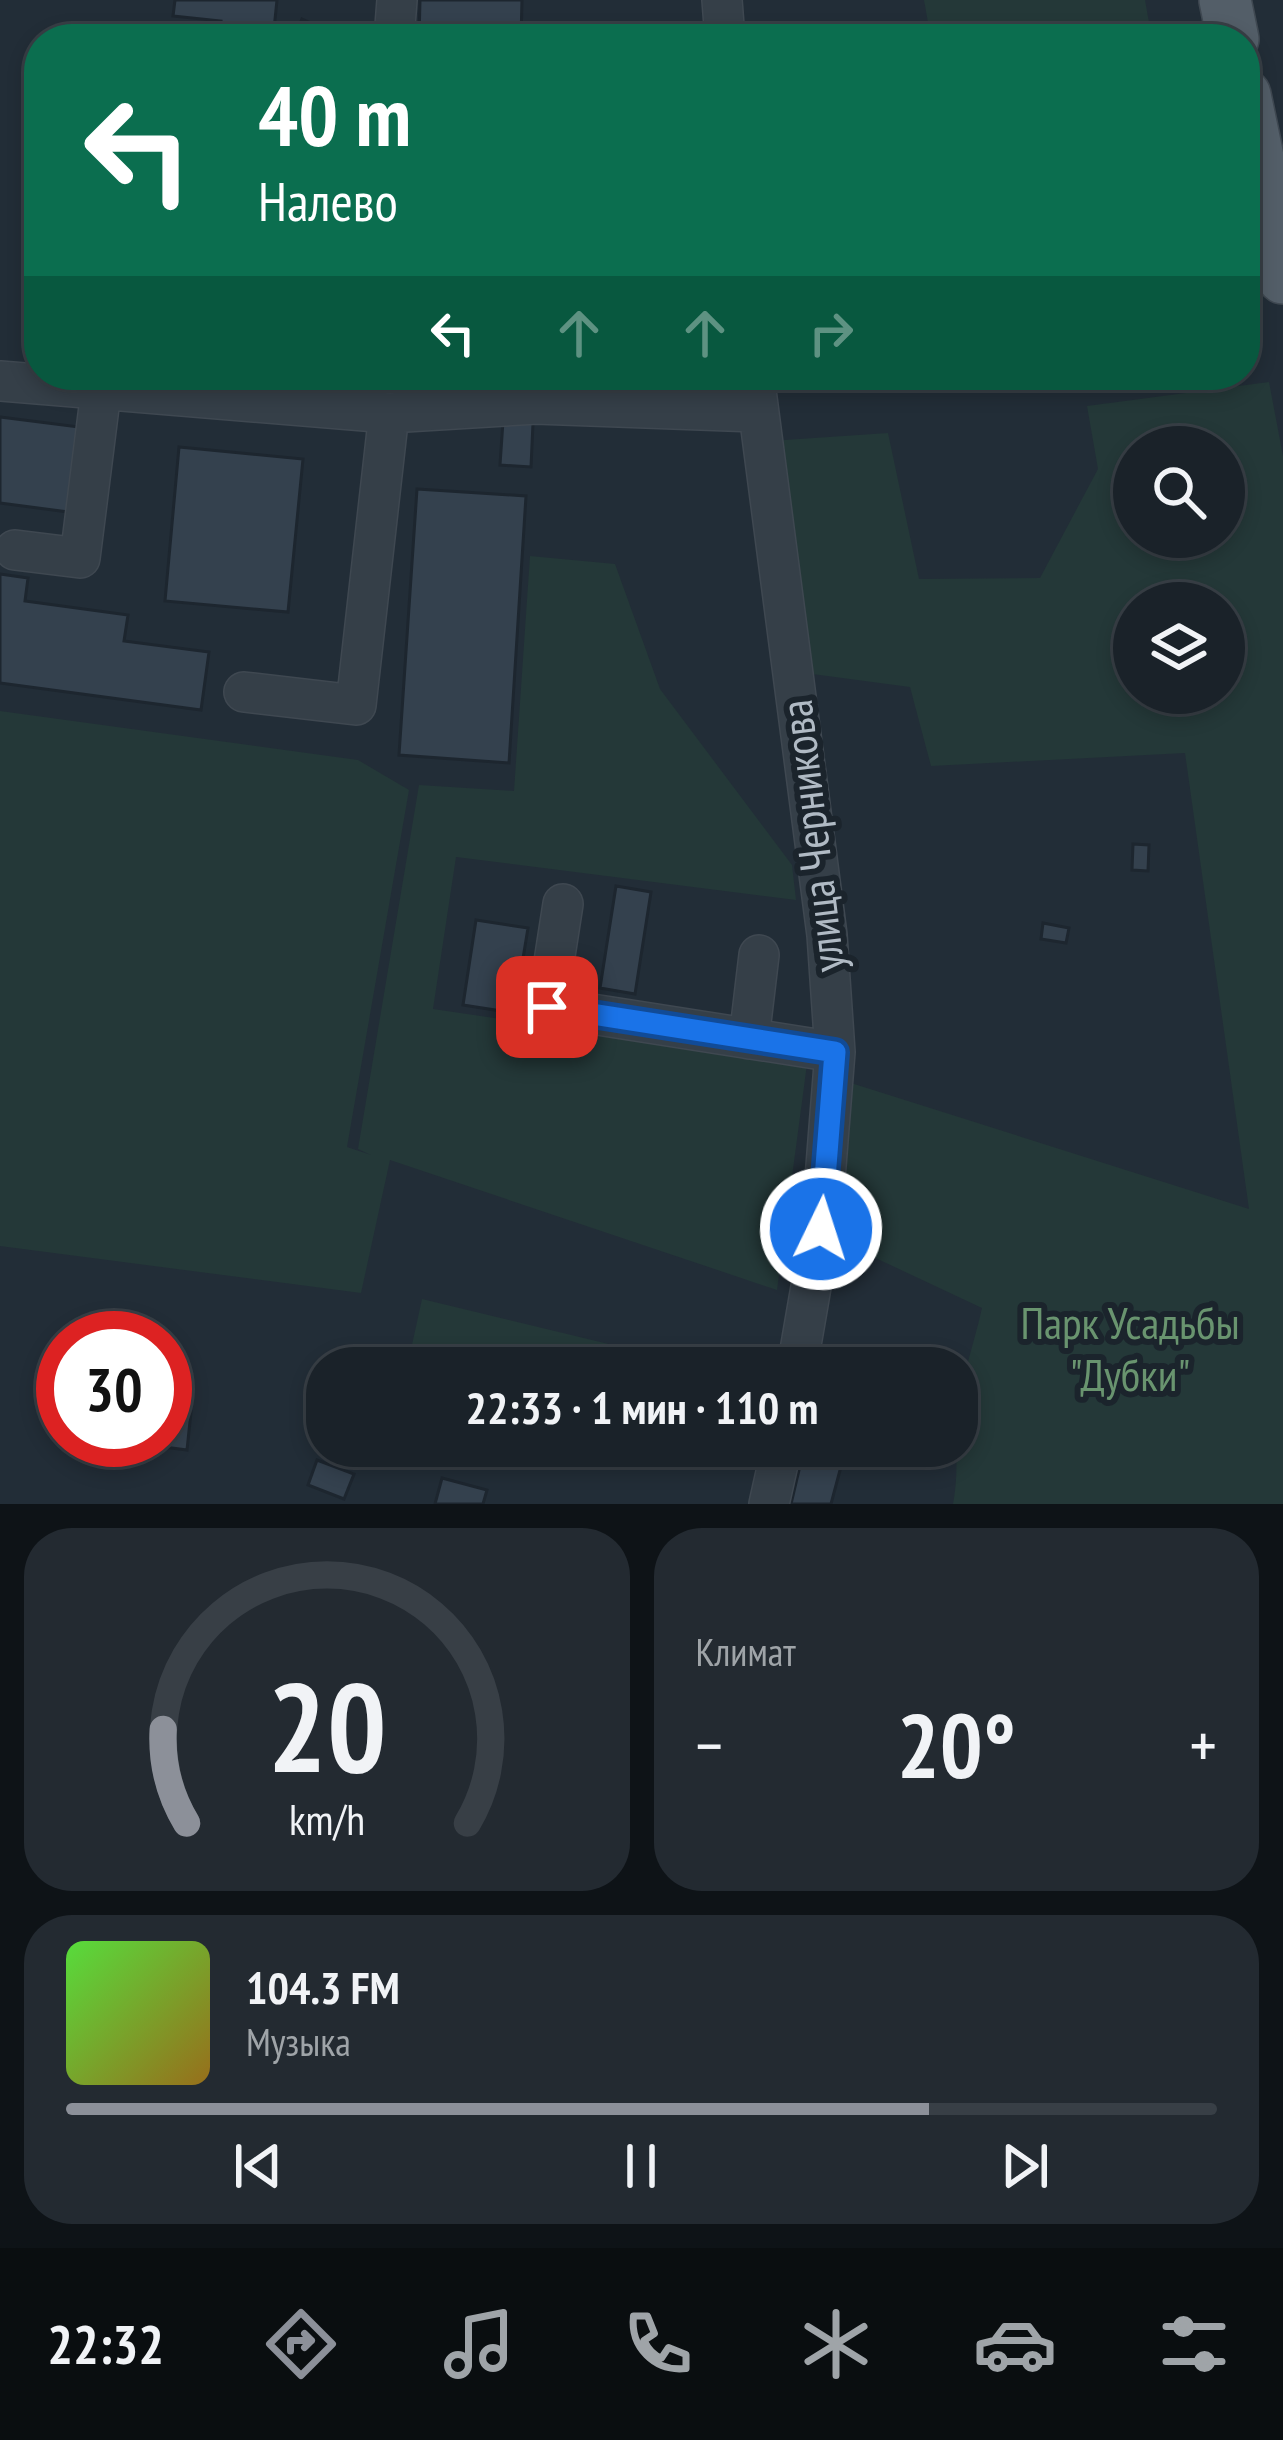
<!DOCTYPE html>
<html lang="ru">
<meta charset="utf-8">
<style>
body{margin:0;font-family:"PT Sans Narrow",sans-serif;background:#232a31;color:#f1f3f6;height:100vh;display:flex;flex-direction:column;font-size:45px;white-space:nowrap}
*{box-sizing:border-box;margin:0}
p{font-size:39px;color:#9fa4a8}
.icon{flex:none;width:66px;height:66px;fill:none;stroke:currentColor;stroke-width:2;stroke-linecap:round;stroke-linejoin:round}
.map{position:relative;height:1504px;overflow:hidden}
.side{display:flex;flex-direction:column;gap:24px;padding:24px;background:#0e1317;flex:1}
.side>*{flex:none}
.top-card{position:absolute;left:24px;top:24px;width:1236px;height:366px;border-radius:48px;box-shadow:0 6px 18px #0003,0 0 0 3px #383f46;background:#0b6e4f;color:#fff;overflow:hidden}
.fabs{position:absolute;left:1113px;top:426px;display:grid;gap:24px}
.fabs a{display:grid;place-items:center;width:132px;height:132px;border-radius:50%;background:#1a2229;box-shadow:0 6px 18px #0003,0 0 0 3px #383f46;font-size:60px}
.speed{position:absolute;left:36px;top:1311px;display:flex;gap:24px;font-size:60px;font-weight:700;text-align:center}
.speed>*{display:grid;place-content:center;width:156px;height:156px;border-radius:50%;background:#1a2229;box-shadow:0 6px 18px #0003,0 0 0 3px #383f46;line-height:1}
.speed .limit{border:18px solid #d22;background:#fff;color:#111}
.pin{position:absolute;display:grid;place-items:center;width:102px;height:102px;color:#fff;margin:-51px;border-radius:24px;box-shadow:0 6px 18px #0006}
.me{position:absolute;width:132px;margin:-66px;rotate:4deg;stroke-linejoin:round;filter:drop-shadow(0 0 9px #0008)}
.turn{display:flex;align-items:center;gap:42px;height:252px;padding:0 36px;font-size:54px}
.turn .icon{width:156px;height:156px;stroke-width:2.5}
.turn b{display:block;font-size:84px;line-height:102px}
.lanes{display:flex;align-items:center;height:114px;padding:0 36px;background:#0003;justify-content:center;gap:60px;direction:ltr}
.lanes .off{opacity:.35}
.big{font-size:90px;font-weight:600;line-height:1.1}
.side .tile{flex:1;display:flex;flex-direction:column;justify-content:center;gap:18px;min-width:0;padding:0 42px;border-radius:48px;background:#232a31}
.side .dial{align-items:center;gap:0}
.dial svg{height:312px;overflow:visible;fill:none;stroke:#383f46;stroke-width:7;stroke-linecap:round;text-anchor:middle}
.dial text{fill:#f1f3f6;stroke:none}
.song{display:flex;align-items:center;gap:36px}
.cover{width:144px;height:144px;border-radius:18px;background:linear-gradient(135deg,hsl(110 70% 55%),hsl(40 70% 35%))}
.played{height:12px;border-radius:6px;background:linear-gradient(90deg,#8c9099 75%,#383f46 75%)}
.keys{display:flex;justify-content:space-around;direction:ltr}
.heat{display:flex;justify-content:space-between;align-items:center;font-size:66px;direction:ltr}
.side .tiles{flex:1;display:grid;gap:24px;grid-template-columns:1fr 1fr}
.tile:last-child{grid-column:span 2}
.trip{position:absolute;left:306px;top:1347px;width:672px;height:120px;border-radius:48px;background:#1a2229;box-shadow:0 6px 18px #0003,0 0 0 3px #383f46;font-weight:600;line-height:120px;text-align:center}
.dock{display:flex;height:192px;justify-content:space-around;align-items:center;background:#0a0e10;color:#9fa4a8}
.dock .icon{width:84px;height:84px}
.dock .selected{color:#8c9099}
.dock b{font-size:54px;color:#f1f3f6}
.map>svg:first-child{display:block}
.green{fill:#243838;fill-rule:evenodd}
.building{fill:#34414e;stroke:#1d262f;stroke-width:3}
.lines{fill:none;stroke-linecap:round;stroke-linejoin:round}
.minor-casing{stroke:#3f4851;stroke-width:42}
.major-casing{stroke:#3f4851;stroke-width:54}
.minor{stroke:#353f48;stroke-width:39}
.major{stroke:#535e68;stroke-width:51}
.route-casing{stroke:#114b97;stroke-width:30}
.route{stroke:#1a73e8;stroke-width:21}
.labels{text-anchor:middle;stroke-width:12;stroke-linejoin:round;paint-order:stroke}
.street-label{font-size:45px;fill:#b0bac4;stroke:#1b242c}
.park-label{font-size:45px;fill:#69946f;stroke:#1b242c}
</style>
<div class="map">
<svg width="1283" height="1504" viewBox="0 0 1283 1504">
<rect width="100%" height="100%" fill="#222d37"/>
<!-- green -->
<path class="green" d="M924,0H1145L1152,39H931Z
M1269,382L1283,456V1504H953C959,1472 955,1450 957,1421C959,1384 974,1345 982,1308L818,1231L851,1083L1249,1209L1185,753L931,766L910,687L805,673L770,441L888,433L919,579L1040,578L1098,469L1087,406ZM1134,447H1224V537H1134ZM1134,603H1224V693H1134Z
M530,556L615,564L660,689L792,865L796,900L456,857L433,1009L807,1064L777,1290L390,1160L361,1293L0,1246V711L358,760L409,790L347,1147L371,1155L358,1149L419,785L514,791Z
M422,1299L708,1368H462L410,1354Z"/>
<!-- building -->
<path class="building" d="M175,0H277L273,39L220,33L221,21L173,16Z
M420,0H522L521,39H419Z
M302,19L347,39H293Z
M0,417L87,428L76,513L0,503Z
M503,421L533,423L531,467L500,465Z
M179,447L303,459L288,612L165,601Z
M417,489L526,496L509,763L399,755Z
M0,574L28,578L25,601L128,615L124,641L209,652L201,710L0,683Z
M1133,844L1149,845L1148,871L1132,870Z
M616,886L651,892L635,994L600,988Z
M476,920L528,928L514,1013L463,1005Z
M1043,923L1069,928L1066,943L1041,939Z
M165,1408L191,1412L187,1450L119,1441L165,1440Z
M804,1449L843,1459L831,1504H791Z
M317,1460L354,1474L344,1499L308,1485Z
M442,1478L487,1490L483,1504H435Z"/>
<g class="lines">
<!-- minor casing -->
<g class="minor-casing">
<path id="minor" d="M722,0L725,39
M394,39L397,0
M754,375L827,935L835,1052L821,1229L797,1368
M0,381L389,413L536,404L756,412
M15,550L80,558L103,375
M244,692L356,705L389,413
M563,904L547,1007L835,1052
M749,1039L759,955
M769,1504L782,1446"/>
</g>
<!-- major casing -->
<g class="major-casing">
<path id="major" d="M1225,0L1233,39
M1245,95L1283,278"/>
</g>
<!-- minor -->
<use href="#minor" class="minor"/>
<!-- major -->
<use href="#major" class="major"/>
</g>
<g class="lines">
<!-- route casing -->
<g class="route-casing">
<path id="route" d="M547,1007L835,1052L821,1229"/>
</g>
<!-- route -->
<use href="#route" class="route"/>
</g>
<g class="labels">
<!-- street labels -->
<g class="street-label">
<text transform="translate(812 836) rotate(-97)" y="16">улица Черникова</text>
</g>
<!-- park labels -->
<g class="park-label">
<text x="1130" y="1339">Парк Усадьбы<tspan x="1130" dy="52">"Дубки"</tspan></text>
</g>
</g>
</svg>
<div class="fabs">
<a><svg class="icon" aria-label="search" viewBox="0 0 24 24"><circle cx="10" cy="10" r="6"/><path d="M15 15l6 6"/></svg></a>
<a><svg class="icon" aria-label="layers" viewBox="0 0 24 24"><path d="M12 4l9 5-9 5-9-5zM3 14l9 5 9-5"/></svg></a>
</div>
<div class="speed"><div class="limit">30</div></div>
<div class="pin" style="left:547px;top:1007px;background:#d93025"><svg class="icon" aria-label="arrive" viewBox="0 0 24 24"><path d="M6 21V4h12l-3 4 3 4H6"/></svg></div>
<svg class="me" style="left:821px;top:1229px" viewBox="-20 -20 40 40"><circle r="17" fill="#1a73e8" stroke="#fff" stroke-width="3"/><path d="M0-11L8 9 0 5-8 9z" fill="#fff"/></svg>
<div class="trip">22:33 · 1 мин · 110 m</div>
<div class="top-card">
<div class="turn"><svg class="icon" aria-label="left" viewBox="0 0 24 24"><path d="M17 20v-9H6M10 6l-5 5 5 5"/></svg><div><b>40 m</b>Налево</div></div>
<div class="lanes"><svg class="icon" aria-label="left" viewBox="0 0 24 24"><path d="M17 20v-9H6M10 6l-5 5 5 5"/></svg><svg class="icon off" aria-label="ahead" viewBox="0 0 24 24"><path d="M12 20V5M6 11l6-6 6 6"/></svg><svg class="icon off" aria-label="ahead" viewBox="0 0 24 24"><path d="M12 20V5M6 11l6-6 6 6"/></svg><svg class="icon off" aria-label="right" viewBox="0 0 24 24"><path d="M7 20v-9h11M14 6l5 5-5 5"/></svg></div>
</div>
</div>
<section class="side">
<div class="tiles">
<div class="tile dial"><svg viewBox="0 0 100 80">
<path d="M14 69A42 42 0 1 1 86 69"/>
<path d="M14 69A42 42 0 0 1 8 45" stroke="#8c9099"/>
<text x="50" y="56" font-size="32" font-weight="700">20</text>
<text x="50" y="72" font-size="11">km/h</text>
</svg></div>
<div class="tile"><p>Климат</p>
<div class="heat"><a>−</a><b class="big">20°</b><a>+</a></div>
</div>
<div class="tile">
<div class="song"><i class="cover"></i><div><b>104.3 FM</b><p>Музыка</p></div></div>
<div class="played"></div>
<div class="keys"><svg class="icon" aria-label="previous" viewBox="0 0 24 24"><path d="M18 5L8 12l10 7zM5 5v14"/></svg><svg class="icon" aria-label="pause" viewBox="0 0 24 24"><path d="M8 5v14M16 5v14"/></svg><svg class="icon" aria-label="next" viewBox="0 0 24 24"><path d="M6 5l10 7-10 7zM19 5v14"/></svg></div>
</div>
</div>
</section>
<nav class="dock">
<b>22:32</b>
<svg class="icon selected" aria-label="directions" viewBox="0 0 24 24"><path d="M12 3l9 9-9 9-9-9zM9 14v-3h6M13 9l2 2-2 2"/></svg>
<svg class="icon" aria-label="music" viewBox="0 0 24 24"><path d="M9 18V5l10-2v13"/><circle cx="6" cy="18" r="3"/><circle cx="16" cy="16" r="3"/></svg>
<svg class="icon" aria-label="phone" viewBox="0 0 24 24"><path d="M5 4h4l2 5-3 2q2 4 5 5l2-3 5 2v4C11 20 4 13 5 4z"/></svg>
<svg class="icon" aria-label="climate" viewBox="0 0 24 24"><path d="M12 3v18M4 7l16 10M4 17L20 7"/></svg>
<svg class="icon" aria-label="car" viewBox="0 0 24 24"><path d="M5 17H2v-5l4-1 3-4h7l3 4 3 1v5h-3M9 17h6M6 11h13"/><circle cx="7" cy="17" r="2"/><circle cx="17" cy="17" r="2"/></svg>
<svg class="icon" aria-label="filters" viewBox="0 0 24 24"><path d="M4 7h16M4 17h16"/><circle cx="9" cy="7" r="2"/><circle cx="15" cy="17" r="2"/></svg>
</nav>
